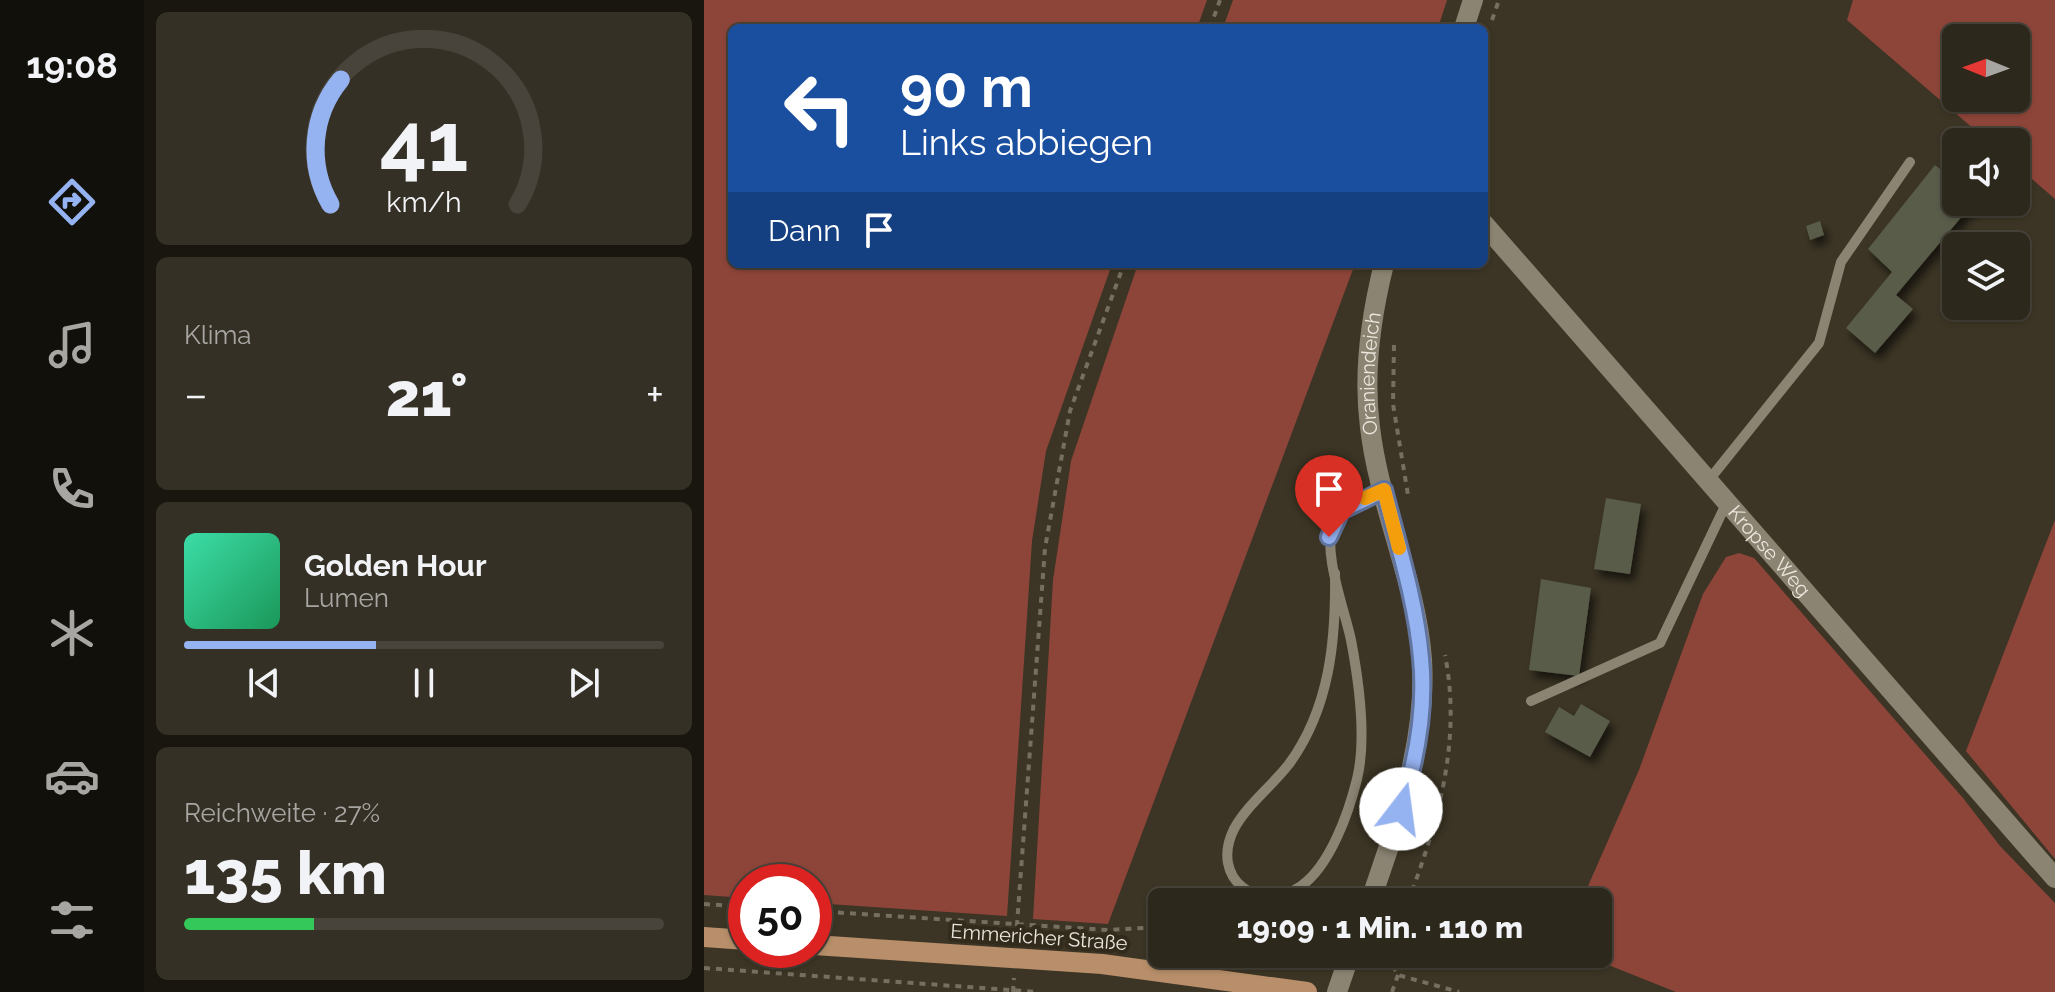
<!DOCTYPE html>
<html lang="de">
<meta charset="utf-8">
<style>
body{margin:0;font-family:Raleway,sans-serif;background:#353025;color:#f1f3f6;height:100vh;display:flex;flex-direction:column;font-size:30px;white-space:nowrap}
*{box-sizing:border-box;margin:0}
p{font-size:26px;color:#a7a6a3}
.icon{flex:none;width:44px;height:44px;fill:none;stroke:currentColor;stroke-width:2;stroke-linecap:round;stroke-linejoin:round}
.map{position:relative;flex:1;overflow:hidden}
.side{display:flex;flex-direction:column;gap:12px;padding:12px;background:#19160f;width:560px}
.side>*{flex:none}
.guide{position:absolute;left:24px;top:24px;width:760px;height:244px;border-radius:12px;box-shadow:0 2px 6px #0004,0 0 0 2px #48443b;background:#1a4fa0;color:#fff;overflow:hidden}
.needle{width:52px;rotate:271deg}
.tools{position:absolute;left:1238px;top:24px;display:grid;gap:16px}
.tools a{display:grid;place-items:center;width:88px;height:88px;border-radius:12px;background:#2d281c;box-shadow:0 2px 6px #0004,0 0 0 2px #48443b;font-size:40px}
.speed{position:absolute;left:24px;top:864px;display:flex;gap:16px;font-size:40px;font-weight:700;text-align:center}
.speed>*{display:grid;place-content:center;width:104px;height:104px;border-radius:50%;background:#2d281c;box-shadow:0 2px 6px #0004,0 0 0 2px #48443b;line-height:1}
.speed .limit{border:12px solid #d22;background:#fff;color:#111}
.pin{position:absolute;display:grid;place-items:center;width:68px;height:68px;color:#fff;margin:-82px -34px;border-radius:50% 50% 50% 0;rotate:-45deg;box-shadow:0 0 8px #0007}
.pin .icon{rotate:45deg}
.me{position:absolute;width:88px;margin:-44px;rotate:15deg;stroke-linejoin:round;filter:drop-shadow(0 0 6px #0008)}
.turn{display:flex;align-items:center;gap:28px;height:168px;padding:0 40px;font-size:36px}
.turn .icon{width:104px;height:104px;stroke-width:2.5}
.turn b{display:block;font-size:56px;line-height:68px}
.then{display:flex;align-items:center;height:76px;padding:0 40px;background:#0003;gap:16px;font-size:30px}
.big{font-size:60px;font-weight:800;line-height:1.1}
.side .widget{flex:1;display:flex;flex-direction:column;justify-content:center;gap:12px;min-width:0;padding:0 28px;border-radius:12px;background:#353025}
.side .dial{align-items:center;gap:0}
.dial svg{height:208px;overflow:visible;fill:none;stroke:#48443b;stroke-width:7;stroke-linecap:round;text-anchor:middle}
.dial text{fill:#f1f3f6;stroke:none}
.song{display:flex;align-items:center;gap:24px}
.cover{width:96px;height:96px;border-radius:12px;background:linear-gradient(135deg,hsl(160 70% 55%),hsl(150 70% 35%))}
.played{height:8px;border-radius:4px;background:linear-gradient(90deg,#95b2f1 40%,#48443b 40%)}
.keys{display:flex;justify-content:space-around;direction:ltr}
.heat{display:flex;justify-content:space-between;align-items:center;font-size:44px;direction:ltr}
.charge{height:12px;border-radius:6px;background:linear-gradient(90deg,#34c759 27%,#48443b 0)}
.trip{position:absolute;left:444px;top:888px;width:464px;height:80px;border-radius:12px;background:#2d281c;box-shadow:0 2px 6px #0004,0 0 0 2px #48443b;font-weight:800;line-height:80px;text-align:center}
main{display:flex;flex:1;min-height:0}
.tabs{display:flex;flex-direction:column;width:144px;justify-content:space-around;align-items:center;background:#12100b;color:#a7a6a3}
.tabs .icon{width:56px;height:56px}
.tabs .on{color:#95b2f1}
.tabs b{font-size:36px;color:#f1f3f6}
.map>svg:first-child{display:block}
.green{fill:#8e4539;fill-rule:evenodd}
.building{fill:#585b49;filter:url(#shadow)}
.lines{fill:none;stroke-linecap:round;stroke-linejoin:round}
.path{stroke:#756f61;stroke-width:4;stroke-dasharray:6 6;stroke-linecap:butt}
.lane{stroke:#8c8473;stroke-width:10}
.street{stroke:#8c8473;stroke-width:20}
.secondary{stroke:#8c8473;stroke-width:20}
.primary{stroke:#b88f6a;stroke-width:20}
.route-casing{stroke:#61749d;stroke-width:20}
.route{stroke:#95b2f1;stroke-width:14}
.slow{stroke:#f59e0b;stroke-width:14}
.labels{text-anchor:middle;stroke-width:8;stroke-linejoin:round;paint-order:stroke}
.street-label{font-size:20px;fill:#ebe7dd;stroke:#322b1c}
</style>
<main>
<nav class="tabs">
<b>19:08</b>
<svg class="icon on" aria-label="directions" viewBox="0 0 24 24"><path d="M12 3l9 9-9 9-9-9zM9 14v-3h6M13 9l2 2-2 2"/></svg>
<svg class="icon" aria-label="music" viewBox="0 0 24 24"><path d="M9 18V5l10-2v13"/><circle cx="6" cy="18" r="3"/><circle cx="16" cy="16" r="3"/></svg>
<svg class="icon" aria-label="phone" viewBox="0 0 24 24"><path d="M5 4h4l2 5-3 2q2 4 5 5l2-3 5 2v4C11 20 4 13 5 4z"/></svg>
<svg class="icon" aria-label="climate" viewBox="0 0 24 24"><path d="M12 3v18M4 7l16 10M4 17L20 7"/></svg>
<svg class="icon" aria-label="car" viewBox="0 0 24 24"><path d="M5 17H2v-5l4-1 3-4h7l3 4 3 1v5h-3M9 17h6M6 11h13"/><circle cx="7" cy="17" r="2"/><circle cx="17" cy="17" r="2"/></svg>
<svg class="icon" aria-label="filters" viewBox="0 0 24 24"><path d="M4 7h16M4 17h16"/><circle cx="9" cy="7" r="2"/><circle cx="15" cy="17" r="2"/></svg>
</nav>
<section class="side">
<div class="widget dial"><svg viewBox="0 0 100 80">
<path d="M14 69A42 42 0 1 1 86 69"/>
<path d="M14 69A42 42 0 0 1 18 21" stroke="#95b2f1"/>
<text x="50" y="56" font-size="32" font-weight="700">41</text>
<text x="50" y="72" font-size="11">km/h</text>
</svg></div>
<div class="widget"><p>Klima</p>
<div class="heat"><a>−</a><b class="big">21°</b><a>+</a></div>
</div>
<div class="widget">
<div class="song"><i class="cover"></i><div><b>Golden Hour</b><p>Lumen</p></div></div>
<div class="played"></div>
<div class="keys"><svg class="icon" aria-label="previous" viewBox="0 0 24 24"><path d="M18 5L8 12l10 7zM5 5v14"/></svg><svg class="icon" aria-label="pause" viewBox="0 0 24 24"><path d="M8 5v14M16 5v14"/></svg><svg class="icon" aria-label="next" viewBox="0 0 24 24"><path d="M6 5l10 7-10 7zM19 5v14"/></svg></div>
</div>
<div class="widget"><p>Reichweite · 27%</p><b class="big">135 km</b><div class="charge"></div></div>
</section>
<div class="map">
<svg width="1351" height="992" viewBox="0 0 1351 992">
<defs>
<filter id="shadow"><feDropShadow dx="4.5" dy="7" stdDeviation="4" flood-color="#0009"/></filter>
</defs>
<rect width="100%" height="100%" fill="#3c3525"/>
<!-- green -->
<path class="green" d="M0,0H503L493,28H28V264H408L342,451L328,541L303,916L110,903V882H42V898L0,895Z
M529,0H743L734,28H519Z
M1149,0H1351V199L1312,165V142H1285L1143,20ZM1312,38V98H1252V38Z
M434,264H651L404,924L329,919L349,580L367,461Z
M1351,520V859L1262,751Z
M1035,553L1050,558L1259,798L1296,846L1351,903V992H972L877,954H894V902H877L935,770L999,594L1022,557Z"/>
<!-- building -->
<path class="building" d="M1231,165L1252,182V202H1274L1267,210L1265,208L1192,295L1209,309L1171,353L1142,328L1188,272L1164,249Z
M1116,221L1120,235L1106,240L1102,226Z
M902,498L937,504L926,574L890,569Z
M837,579L887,588L875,676L825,670Z
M877,704L906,721L886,757L841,732L855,707L870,716Z"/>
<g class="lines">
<!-- path -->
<path class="path" d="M788,20L795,0
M506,28L516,0
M690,345L689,404L704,495
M704,902C734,822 758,741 741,655
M0,904L42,907
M110,911L403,930L458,927
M312,938L341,548L366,411L420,264
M689,954L688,964L694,975L755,992
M667,959L688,964
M0,968L334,992
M309,992L310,978
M688,992L694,975"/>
<!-- lane -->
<path class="lane" d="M1005,480L1115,343L1137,262L1206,162
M631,573C632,640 626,708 585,764C568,786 543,805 530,829C505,879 555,915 597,886C626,866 645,812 653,779C663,738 655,682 647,640C641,611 617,549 630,522C638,504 663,498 680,490
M827,701L956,643L1023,502"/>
<!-- street -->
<path class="street" id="s1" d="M780,224L1351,878"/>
<!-- secondary -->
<g class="secondary">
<path d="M760,28L769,0"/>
<path id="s2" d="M666,902C693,824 723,744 718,659C712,580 675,506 666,427C659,374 667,316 680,264"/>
<path d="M633,992L646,954"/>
</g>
<!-- primary -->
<path class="primary" d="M0,937L42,940
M110,945L398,964L603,992"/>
</g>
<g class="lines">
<!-- route casing -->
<g class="route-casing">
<path id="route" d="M625,537L637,511L680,490C694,545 712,601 717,658C722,708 712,762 697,809"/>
</g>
<!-- route -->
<use href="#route" class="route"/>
<!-- slow -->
<path class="slow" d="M661,498L680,490L695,548"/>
</g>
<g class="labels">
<!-- street labels -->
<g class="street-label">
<text dy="7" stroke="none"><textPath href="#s2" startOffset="542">Oraniendeich</textPath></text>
<text dy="7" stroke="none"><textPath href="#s1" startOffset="434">Kropse Weg</textPath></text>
<text transform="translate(335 937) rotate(4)" y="7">Emmericher Straße</text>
</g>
</g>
</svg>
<div class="tools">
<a><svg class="needle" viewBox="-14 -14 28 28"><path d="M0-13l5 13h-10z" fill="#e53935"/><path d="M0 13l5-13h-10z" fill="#a7a6a3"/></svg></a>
<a><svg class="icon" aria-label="sound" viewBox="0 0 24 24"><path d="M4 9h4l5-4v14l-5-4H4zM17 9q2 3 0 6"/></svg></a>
<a><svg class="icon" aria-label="layers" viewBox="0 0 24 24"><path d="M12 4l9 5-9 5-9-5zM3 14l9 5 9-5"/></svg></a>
</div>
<div class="speed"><div class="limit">50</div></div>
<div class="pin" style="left:625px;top:537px;background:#d93025"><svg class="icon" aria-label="arrive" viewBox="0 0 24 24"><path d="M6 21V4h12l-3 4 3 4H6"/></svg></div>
<svg class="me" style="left:697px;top:809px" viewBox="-20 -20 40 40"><circle r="19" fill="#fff"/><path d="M0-13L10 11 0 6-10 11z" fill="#95b2f1"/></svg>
<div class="trip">19:09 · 1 Min. · 110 m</div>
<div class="guide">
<div class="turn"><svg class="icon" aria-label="left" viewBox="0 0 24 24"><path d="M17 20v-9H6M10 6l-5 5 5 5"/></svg><div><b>90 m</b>Links abbiegen</div></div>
<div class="then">Dann<svg class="icon" aria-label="arrive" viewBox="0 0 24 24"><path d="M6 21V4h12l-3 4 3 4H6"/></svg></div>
</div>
</div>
</main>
